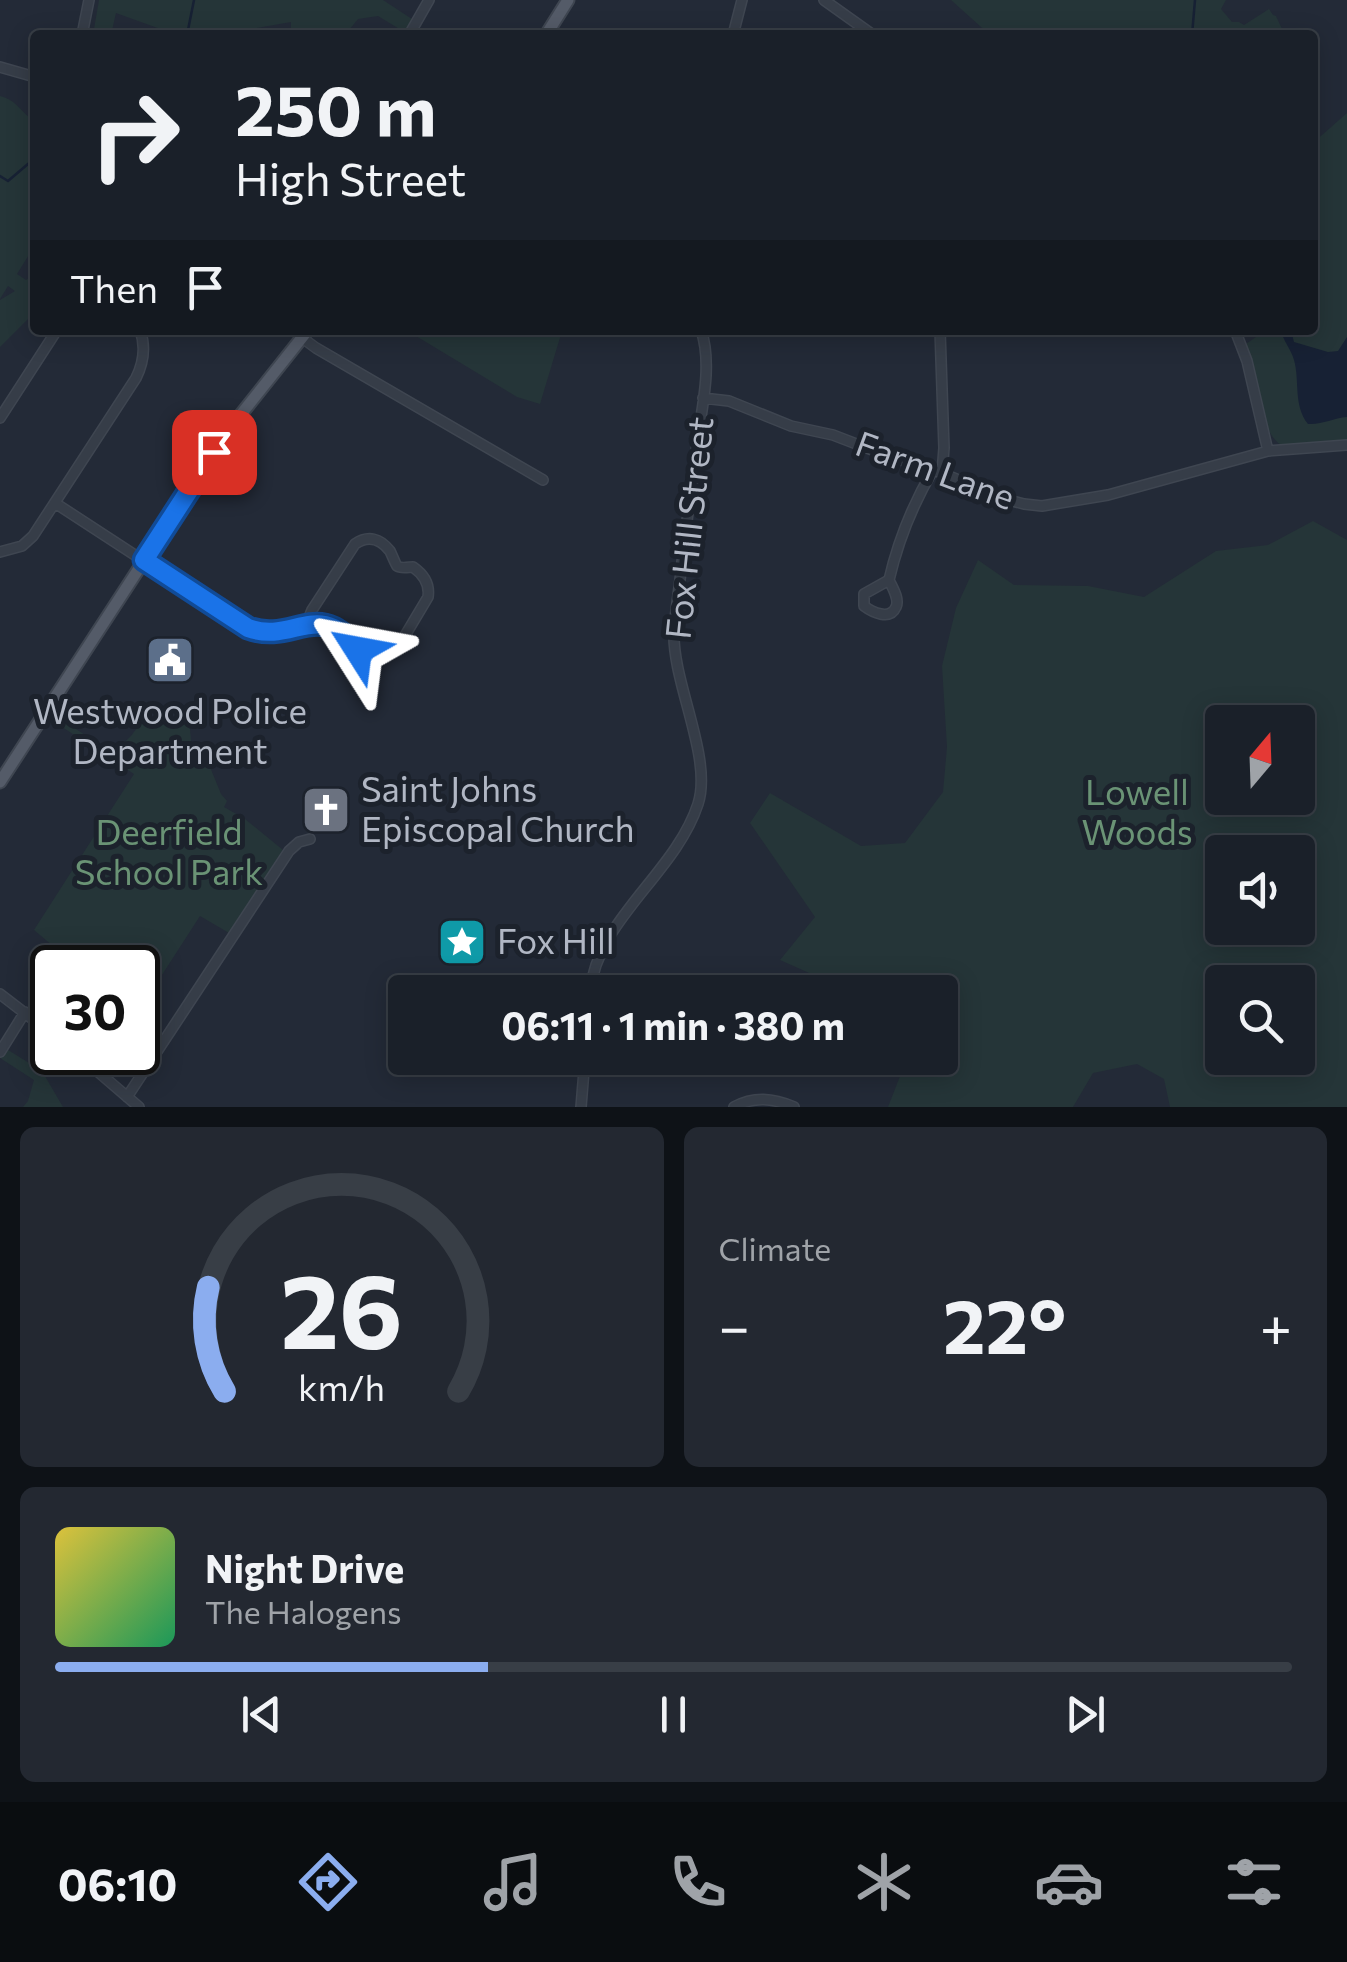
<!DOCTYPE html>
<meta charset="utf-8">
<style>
body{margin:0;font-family:Commissioner,sans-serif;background:#232831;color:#f1f3f6;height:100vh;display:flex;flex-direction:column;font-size:38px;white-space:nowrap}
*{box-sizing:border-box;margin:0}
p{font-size:32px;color:#9fa3a8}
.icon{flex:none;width:55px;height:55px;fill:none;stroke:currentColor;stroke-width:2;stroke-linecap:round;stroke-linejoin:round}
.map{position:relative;height:1107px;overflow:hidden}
.details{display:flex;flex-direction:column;gap:20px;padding:20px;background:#0e1217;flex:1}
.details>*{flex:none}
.hud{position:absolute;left:30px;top:30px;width:1288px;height:305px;border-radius:10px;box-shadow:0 5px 25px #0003,0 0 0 2px #383e46;background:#1a2029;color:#f1f3f6;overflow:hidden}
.needle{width:65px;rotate:19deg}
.tools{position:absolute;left:1205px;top:705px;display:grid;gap:20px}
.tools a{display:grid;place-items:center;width:110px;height:110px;border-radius:10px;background:#1a2029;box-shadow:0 5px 25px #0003,0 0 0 2px #383e46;font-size:50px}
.speed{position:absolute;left:30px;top:945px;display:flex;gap:20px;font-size:50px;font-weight:700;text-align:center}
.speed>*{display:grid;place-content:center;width:130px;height:130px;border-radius:50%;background:#1a2029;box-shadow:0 5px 25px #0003,0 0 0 2px #383e46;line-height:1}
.speed .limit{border:5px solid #111;border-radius:15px;background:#fff;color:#111}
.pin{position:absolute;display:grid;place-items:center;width:85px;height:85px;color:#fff;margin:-42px;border-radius:20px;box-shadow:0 5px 15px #0006}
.me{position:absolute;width:110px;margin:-55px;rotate:304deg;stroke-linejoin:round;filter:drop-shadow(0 0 8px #0008)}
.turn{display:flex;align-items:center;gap:35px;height:210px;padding:0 40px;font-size:45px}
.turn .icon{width:130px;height:130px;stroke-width:2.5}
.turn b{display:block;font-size:70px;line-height:85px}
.then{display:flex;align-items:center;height:95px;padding:0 40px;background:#0003;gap:20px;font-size:38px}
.big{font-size:75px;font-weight:700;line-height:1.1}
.details .widget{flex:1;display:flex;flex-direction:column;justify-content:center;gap:15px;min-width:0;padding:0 35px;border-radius:15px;background:#232831}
.details .dial{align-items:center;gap:0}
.dial svg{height:260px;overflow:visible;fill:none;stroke:#383e46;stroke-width:7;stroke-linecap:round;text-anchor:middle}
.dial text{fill:#f1f3f6;stroke:none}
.song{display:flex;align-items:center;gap:30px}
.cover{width:120px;height:120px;border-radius:15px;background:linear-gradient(135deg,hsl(50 70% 55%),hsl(150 70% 35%))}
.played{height:10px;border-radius:5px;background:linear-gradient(90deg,#8badef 35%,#383e46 35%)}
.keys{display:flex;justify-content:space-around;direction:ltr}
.heat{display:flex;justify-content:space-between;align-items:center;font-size:55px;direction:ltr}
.details .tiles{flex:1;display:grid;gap:20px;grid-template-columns:1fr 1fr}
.widget:last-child{grid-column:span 2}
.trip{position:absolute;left:388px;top:975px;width:570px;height:100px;border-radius:10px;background:#1a2029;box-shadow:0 5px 25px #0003,0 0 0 2px #383e46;font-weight:700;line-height:100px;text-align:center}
.tabs{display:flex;height:160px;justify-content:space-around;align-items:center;background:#0a0d10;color:#9fa3a8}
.tabs .icon{width:70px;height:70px}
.tabs .current{color:#8badef}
.tabs b{font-size:45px;color:#f1f3f6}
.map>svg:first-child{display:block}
.green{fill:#253538;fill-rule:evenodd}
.water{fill:#172134}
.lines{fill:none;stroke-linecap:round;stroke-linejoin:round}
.stream{stroke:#172134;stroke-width:2.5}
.minor-casing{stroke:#3f4651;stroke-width:12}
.major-casing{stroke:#3f4651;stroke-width:15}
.minor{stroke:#363d48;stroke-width:9}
.major{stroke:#545b68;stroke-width:11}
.route-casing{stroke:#114b97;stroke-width:25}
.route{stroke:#1a73e8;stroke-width:18}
.labels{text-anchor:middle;stroke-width:10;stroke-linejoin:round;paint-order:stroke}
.street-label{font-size:35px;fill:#b1b7c4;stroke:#1c222c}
.poi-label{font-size:35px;fill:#b1b7c4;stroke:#1c222c;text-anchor:start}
.park-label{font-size:35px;fill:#6a9375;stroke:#1c222c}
</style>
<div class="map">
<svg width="1347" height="1107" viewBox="0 0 1347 1107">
<rect width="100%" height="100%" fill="#232a37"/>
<!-- green -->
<path class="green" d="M99,0H383L415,21L406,33L378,16L358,19L345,35H291V22L218,35H177L116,13L111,35H93Z
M951,0H1226L1221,9L1232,22H1239L1244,25L1269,9L1273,15L1276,16L1282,29L1279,35H990Z
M0,96C19,101 21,114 35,121V245L17,274L26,280L35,273V312L0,347V300L15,291L8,286L0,299Z
M1347,113V441L1281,445C1258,430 1253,371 1246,344L1266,330H1312L1313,297L1317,293L1312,289L1313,143Z
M406,330H557L562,331L540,404L517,397Z
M1313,521L1347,540V1107H1170L1164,1079L1137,1064L1093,1073L1073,1107H888L902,1071L899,1058H940V992H852L780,960L815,917L750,823L770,793L861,846L905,843L943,792L947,747L942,666L956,608L978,560L1014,585L1088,586L1144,597L1216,551L1268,545ZM1222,722H1298V798H1222ZM1222,852H1298V928H1222ZM1222,982H1298V1058H1222Z
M181,712L185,714L190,729L192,751L188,753L210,767L221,794L227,801L224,807L245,819L283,850L229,933L200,916L138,1012V968L78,967L34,930L134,774L50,719L53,714L105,748L109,744C131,747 132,730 146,717L157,720L165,725L174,724Z
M0,1045L42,1071L63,1107H23L28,1101L34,1080L0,1058Z"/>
<!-- water -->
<path class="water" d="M1281,330H1291L1294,342L1328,352L1338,351L1347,337V417C1333,418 1322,425 1308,424C1293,405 1300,381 1294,360C1291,349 1283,341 1281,330Z"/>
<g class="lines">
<!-- stream -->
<path class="stream" d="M187,35L194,0
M1192,35L1195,0
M0,176L8,181L35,158"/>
<!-- minor casing -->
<g class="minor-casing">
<path id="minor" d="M824,0L873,35
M82,35L89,0
M409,35L429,0
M733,35L742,0
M0,67L35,77
M940,330L944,448L942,473
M1235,330L1247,361L1268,451
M301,337L316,348L543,480
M703,398L729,401L791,426L833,435L885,455L942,473L1001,498L1024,504L1042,506L1108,495L1268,451L1347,445
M0,418L57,330
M55,503L242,625C275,643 307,613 337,628C349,634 355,648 366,656L386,657L400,644L428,597C430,584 423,574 413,567C409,567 401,569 397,566C396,565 391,553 390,551C380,538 368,535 355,544L312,610L306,625
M0,552L22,546L33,536L136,378C144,362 146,347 140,330
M889,580C892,587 900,599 896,607C890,621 872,612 864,606V594L889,580C898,541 913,504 933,470
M590,992C597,919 675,874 698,804C713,758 672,682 674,632C675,612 679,591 681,571C686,526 692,481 698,436C703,403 712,362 701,330
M0,994L52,1034
M0,1052L25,1012
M75,1052L139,1107
M127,1097L289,851L299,842L310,839
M581,1107L585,1058
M734,1107C754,1096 773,1098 794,1107"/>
</g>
<!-- major casing -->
<g class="major-casing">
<path id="major" d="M546,35L568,0
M0,782L231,427L308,330"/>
</g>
<!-- minor -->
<use href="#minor" class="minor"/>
<!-- major -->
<use href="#major" class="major"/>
</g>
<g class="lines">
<!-- route casing -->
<g class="route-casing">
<path id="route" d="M214,452L144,560L248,628C294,645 318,597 358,650"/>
</g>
<!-- route -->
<use href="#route" class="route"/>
</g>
<!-- icons -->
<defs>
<g id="civic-square" transform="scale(2.5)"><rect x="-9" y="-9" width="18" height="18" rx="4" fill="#5c6f8a" stroke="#1c222c"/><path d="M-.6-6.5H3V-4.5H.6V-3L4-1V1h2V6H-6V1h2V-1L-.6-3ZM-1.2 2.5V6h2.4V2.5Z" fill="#fff"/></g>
<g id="church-square" transform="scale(2.5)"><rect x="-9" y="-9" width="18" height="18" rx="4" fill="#6b7280" stroke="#1c222c"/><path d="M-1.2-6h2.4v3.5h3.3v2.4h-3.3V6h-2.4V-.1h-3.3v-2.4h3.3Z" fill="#fff"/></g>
<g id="sight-square" transform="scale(2.5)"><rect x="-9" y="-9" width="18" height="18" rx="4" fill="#0f9aa8" stroke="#1c222c"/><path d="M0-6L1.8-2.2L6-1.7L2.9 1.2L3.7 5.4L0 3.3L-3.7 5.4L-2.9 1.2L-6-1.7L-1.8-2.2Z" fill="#fff"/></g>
</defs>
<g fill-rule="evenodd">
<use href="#civic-square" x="170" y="660"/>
<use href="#church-square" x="326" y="810"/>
<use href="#sight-square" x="462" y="942"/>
</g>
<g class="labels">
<!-- street labels -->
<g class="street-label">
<text transform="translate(935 471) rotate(20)" y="12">Farm Lane</text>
<text transform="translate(690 528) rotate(-84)" y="12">Fox Hill Street</text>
</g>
<!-- poi labels -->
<g class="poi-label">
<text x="170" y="724" text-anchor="middle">Westwood Police<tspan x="170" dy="40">Department</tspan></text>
<text x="361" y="802">Saint Johns<tspan x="361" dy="40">Episcopal Church</tspan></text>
<text x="497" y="954">Fox Hill</text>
</g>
<!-- park labels -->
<g class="park-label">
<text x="1137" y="805">Lowell<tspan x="1137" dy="40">Woods</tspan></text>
<text x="169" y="845">Deerfield<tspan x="169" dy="40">School Park</tspan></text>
</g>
</g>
</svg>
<div class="tools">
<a><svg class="needle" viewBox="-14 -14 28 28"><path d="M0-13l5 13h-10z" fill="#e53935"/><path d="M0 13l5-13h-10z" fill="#9fa3a8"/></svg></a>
<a><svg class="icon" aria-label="sound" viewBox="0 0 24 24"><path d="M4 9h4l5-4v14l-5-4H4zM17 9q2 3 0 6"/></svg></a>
<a><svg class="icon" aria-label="search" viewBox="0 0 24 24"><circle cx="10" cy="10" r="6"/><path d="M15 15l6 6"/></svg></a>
</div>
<div class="speed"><div class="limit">30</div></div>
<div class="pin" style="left:214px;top:452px;background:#d93025"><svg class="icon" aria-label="arrive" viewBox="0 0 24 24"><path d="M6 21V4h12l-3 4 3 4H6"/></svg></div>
<svg class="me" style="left:358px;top:650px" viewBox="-20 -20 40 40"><path d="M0-17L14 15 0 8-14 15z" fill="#1a73e8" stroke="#fff" stroke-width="4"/></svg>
<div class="trip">06:11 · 1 min · 380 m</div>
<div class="hud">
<div class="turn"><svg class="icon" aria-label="right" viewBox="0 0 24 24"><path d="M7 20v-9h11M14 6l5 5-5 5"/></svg><div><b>250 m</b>High Street</div></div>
<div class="then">Then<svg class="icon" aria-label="arrive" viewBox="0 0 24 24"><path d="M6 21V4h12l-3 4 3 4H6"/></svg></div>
</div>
</div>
<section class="details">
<div class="tiles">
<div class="widget dial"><svg viewBox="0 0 100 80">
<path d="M14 69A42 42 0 1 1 86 69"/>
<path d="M14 69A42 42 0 0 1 9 37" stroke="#8badef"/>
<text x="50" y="56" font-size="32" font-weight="700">26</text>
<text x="50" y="72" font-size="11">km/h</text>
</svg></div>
<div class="widget"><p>Climate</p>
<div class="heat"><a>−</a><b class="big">22°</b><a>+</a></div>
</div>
<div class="widget">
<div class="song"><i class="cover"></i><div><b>Night Drive</b><p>The Halogens</p></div></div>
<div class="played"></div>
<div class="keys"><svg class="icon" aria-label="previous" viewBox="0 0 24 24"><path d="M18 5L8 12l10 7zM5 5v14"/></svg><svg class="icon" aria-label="pause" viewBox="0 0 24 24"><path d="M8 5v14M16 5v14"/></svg><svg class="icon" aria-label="next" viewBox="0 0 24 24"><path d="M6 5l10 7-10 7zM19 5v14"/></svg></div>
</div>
</div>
</section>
<nav class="tabs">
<b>06:10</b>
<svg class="icon current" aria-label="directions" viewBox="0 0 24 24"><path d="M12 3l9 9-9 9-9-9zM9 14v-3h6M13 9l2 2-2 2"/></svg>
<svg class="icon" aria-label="music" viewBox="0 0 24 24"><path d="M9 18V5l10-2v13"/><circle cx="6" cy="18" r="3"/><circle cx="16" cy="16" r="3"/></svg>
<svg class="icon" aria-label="phone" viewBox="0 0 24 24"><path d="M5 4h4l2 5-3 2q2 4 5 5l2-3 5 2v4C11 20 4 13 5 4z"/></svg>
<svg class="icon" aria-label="climate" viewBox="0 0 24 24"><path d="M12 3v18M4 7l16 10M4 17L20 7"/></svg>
<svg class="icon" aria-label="car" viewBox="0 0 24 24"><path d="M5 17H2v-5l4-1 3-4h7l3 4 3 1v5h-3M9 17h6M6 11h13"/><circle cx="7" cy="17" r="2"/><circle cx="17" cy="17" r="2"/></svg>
<svg class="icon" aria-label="filters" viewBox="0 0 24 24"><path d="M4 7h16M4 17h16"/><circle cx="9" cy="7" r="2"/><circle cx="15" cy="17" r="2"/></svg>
</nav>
